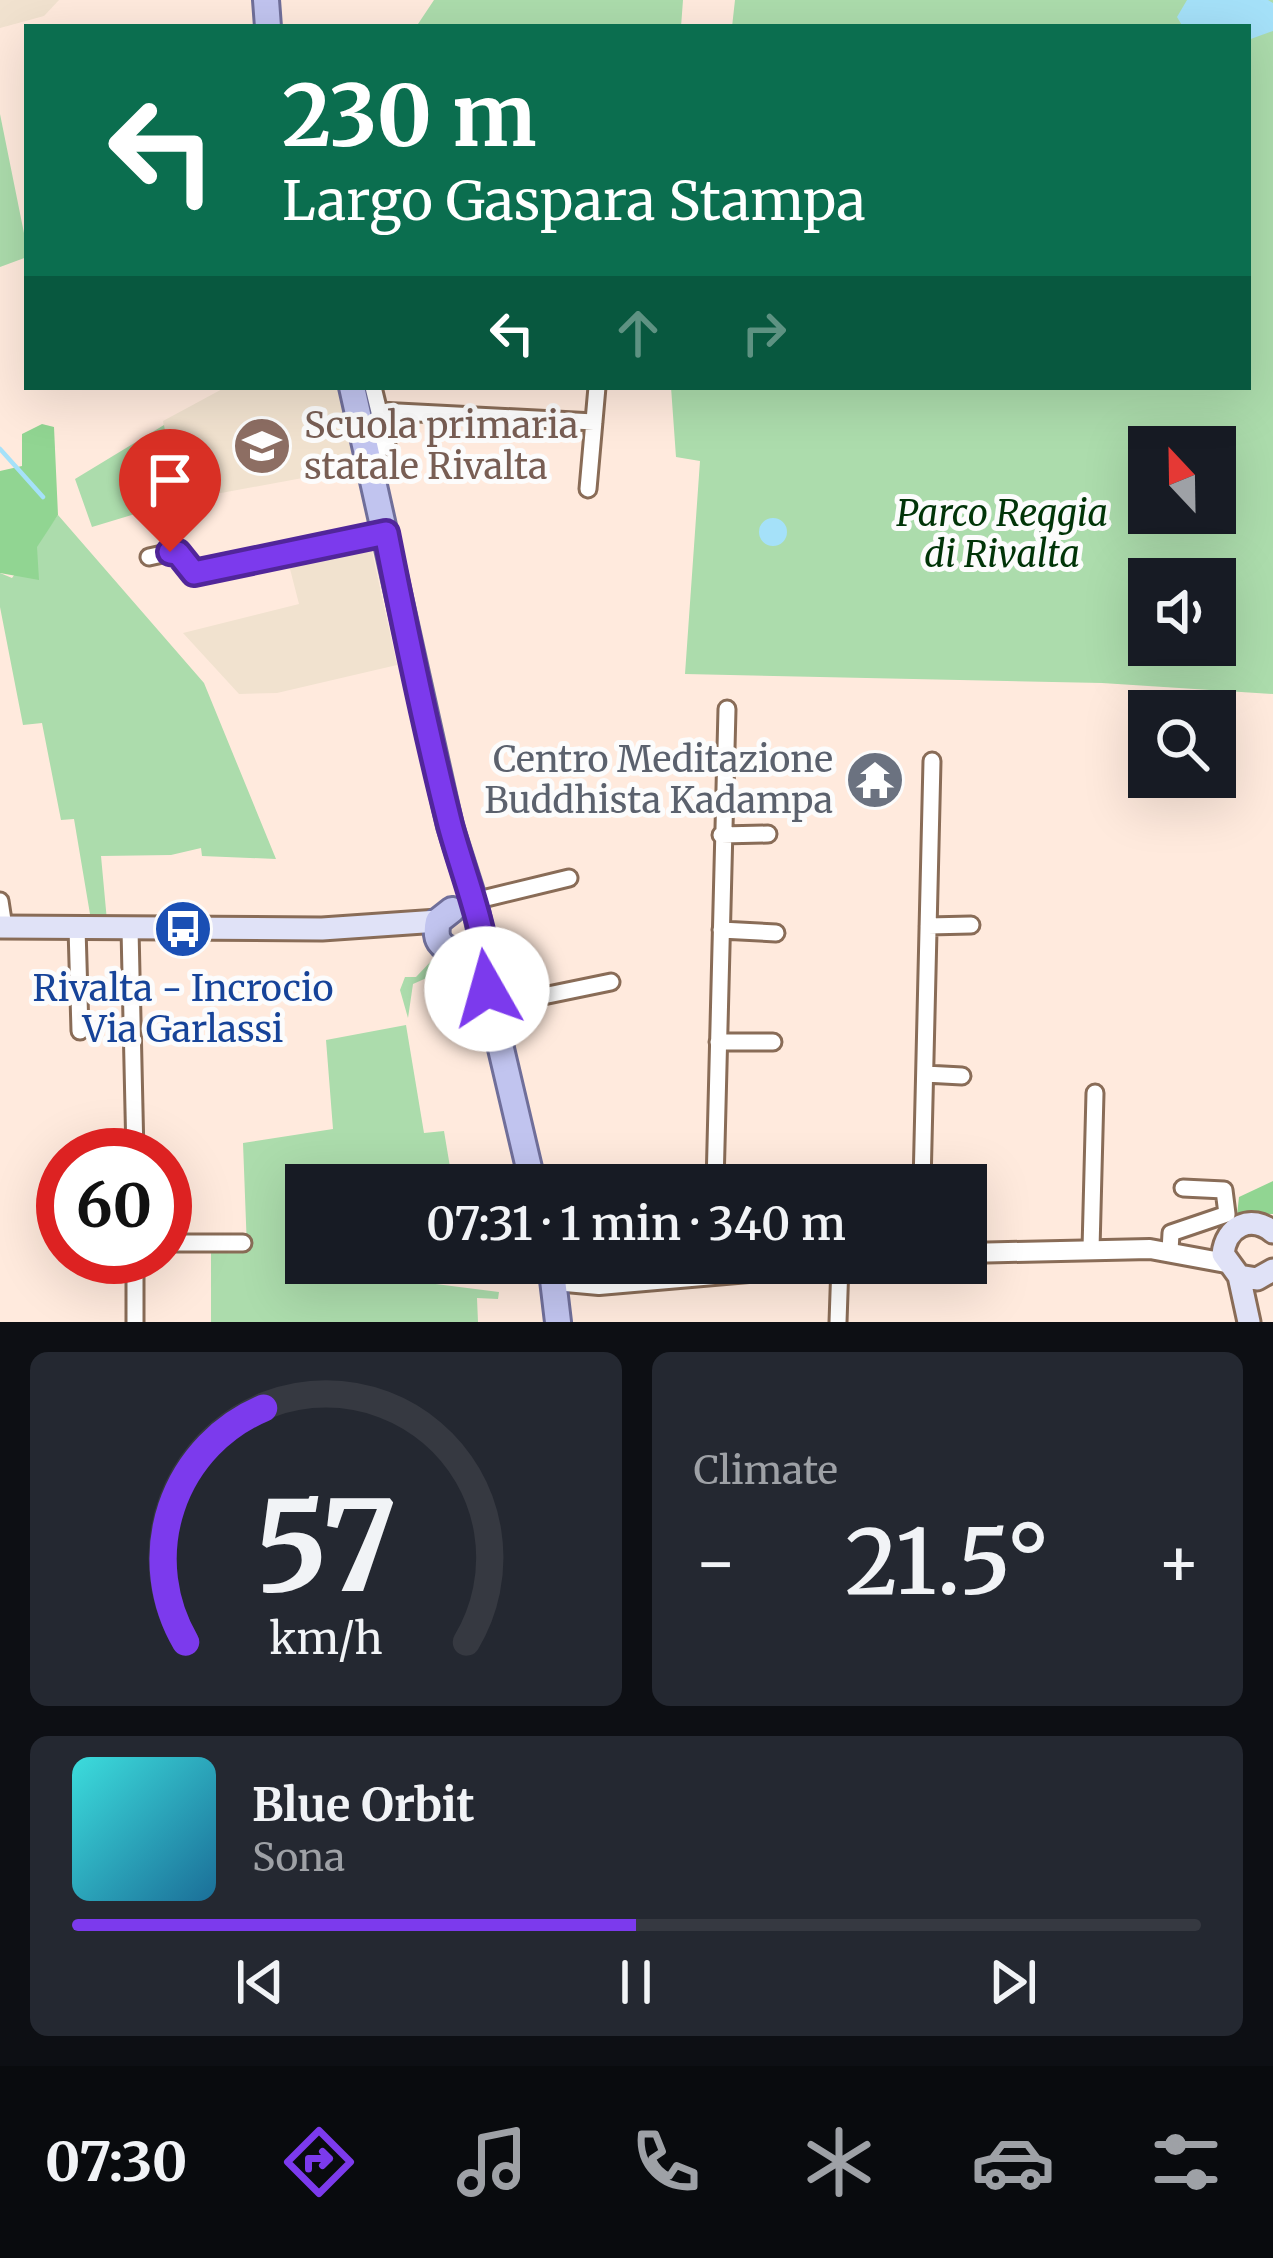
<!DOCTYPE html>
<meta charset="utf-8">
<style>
body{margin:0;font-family:Merriweather,serif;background:#242831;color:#f1f3f6;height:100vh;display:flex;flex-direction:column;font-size:45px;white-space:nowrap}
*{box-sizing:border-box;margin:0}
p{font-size:39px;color:#9ea1a6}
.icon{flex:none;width:66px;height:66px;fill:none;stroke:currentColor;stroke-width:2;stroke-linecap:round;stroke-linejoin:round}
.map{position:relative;height:1322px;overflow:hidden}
.panel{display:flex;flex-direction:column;gap:30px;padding:30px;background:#0d0f14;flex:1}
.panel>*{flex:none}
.banner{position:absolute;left:24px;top:24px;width:1227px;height:366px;border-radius:0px;box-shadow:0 12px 48px #0002;background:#0b6e4f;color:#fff;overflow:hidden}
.needle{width:78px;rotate:338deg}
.controls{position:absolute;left:1128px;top:426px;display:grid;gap:24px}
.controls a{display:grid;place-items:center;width:108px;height:108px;border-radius:0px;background:#171b24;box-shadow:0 12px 48px #0002;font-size:60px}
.speed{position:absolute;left:36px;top:1128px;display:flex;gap:24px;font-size:60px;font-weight:700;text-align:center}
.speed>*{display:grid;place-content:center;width:156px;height:156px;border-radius:50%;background:#171b24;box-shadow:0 12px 48px #0002;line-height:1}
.speed .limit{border:18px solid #d22;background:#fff;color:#111}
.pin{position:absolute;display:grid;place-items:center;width:102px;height:102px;color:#fff;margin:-123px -51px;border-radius:50% 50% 50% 0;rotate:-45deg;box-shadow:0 0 12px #0007}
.pin .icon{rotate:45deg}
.me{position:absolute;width:132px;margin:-66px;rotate:353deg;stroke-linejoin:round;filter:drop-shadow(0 0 9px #0008)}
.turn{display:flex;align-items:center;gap:42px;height:252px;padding:0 60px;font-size:54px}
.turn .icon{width:156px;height:156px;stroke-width:2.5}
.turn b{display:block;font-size:84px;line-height:102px}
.lanes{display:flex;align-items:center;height:114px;padding:0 60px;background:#0003;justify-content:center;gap:60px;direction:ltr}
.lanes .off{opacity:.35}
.big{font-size:90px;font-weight:600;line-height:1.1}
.panel .card{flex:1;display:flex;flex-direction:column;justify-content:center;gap:18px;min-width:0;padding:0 42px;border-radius:18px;background:#242831}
.panel .dial{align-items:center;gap:0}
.dial svg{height:312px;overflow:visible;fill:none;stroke:#363941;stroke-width:7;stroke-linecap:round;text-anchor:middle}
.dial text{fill:#f1f3f6;stroke:none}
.song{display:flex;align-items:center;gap:36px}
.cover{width:144px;height:144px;border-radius:18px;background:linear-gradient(135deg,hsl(180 70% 55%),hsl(200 70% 35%))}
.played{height:12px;border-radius:6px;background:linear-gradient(90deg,#7c3aed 50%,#363941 50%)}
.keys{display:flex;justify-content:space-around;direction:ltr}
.heat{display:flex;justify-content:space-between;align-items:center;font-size:66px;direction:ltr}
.panel .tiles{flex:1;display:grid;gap:30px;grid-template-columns:1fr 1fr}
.card:last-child{grid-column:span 2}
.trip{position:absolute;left:285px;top:1164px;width:702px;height:120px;border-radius:0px;background:#171b24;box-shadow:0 12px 48px #0002;font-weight:600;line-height:120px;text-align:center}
.dock{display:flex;height:192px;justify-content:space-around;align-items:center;background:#090b0e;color:#9ea1a6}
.dock .icon{width:84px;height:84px}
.dock .current{color:#7c3aed}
.dock b{font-size:54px;color:#f1f3f6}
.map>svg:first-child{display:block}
.education{fill:#f1e2cf}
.green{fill:#acdcac;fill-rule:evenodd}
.forest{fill:#91d592}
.water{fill:#a5e1f9}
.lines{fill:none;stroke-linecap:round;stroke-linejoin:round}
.stream{stroke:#a5e1f9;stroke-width:4.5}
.minor-casing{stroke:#896c57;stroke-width:21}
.tertiary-casing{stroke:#896c57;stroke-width:24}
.secondary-casing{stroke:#896c57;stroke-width:27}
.primary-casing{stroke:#706f9a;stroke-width:30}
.minor{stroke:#fff;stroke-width:15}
.tertiary{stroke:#fff;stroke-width:18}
.secondary{stroke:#e0e2f7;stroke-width:21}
.primary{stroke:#c1c4ef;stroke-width:24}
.route-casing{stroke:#51269a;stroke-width:30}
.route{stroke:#7c3aed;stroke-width:21}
.labels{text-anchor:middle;stroke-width:10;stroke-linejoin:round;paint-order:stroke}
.education-label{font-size:36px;fill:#785e54;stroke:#fcfcfc;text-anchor:start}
.park-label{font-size:36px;font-style:italic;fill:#013408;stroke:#fcfcfc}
.worship-label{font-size:36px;fill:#5b616d;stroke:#fcfcfc;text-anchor:end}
.transit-label{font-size:36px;fill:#164399;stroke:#fcfcfc}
</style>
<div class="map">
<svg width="1273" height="1322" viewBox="0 0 1273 1322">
<rect width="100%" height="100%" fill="#ffeadd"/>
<!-- education -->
<path class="education" d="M0,0H59L44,16L0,28Z
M226,387H344L362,467L178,501L163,421Z
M371,547L397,665L277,693L239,694L183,633L299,604L289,565Z"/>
<!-- green -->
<path class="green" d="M434,0H683L681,27H416Z
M735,0H1273V694L1102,683L685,674L700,461L676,457L671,387H1248V27H732ZM1149,447H1215V513H1149ZM1149,579H1215V645H1149Z
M0,114L27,248V257L0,267Z
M164,425L178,501L92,527L75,479Z
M58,515L204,683L276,859L202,856L201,848L171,855L101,856L107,921L91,920L74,819L61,820L42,723L23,725L0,607V573L12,578Z
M435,957L449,968L413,984L408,1018L400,990L405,977H416Z
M406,1025L424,1133L444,1131L453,1185H306V1263H403L395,1265L396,1279L499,1292L498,1299L477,1298L478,1322H211V1249H247L243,1143L333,1129L326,1040Z"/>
<!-- forest -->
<path class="forest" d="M42,424L54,427L58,515L37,547L39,580L0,573V471L22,466V434Z
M1273,1181V1214L1237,1215L1239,1197Z"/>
<!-- water -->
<path class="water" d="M1187,0H1268L1273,3V31L1248,40V27H1183L1177,17Z
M759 532a14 14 0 1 1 28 0a14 14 0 1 1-28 0Z"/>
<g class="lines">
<!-- stream -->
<path class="stream" d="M0,449L43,497"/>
<!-- minor casing -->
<g class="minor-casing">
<path id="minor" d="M379,411L594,422
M366,457L387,445L373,387
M588,489L597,387
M149,557L176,551L194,573L386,533
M721,835L768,834
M0,901L4,927
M474,901L569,878
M928,926L971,925
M77,928L80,1031
M130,929L135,1155
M721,930L776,933
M514,1002L611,982
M718,1042H773
M925,1074L962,1076
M715,1185L727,709
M922,1185L932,761
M165,1243H243
M1091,1249L1095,1093
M1170,1251L1171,1233L1227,1214L1224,1190L1183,1188
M135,1257V1322
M838,1322L840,1264"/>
</g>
<!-- tertiary casing -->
<g class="tertiary-casing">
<path id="tertiary" d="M966,1253L1150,1249L1226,1263
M555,1281L599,1285L852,1263"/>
</g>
<!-- secondary casing -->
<g class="secondary-casing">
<path id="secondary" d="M0,927L322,929L438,921
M1273,1232C1251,1214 1226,1226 1223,1254L1239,1276L1257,1279L1273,1270
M1239,1276L1249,1322"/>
</g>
<!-- primary casing -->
<g class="primary-casing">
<path id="primary" d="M266,0L268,27
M352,387L450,826L474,901L489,972L487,989
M452,910L438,921C431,951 453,947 470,963C477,970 482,980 487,989L533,1185
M551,1263L558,1322"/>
</g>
<!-- minor -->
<use href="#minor" class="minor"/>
<!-- tertiary -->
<use href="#tertiary" class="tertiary"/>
<!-- secondary -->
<use href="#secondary" class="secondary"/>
<!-- primary -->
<use href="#primary" class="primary"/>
</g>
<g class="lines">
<!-- route casing -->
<g class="route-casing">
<path id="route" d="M170,552L178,553L194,573L386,533C405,629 425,726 449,821C461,870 492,941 487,989"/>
</g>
<!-- route -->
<use href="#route" class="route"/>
</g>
<!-- icons -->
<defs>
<g id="school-disc" transform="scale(3)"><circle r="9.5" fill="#8d6e63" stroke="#fcfcfc"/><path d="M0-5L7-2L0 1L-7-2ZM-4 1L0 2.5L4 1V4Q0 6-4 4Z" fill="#fff"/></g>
<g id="temple-disc" transform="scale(3)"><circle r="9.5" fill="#6b7280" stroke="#fcfcfc"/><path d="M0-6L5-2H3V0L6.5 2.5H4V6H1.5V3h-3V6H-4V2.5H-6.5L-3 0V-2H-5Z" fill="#fff"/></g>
<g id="bus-disc" transform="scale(3)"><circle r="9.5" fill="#1a4fb4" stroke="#fcfcfc"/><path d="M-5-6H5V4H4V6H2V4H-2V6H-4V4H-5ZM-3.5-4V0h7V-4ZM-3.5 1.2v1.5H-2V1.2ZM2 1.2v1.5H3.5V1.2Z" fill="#fff"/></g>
</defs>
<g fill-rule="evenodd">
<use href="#school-disc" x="262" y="446"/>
<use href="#temple-disc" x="875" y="780"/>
<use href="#bus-disc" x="183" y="929"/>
</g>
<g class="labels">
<!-- education labels -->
<g class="education-label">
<text x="304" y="438">Scuola primaria<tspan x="304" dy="41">statale Rivalta</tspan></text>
</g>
<!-- park labels -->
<g class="park-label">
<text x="1002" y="526">Parco Reggia<tspan x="1002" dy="41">di Rivalta</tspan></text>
</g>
<!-- worship labels -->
<g class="worship-label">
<text x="833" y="772">Centro Meditazione<tspan x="833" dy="41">Buddhista Kadampa</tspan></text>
</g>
<!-- transit labels -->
<g class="transit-label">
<text x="183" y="1001">Rivalta - Incrocio<tspan x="183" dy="41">Via Garlassi</tspan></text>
</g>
</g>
</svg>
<div class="controls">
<a><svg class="needle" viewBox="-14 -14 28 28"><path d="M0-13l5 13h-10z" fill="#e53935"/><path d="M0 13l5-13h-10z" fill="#9ea1a6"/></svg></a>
<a><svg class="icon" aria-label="sound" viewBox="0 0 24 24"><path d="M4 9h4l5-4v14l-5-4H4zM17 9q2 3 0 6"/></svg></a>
<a><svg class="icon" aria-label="search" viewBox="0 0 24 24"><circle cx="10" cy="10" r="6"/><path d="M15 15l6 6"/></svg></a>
</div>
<div class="speed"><div class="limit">60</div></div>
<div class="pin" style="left:170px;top:552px;background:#d93025"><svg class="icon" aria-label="arrive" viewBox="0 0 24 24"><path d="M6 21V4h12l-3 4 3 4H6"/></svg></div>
<svg class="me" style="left:487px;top:989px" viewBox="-20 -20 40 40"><circle r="19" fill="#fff"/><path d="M0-13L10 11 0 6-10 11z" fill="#7c3aed"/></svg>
<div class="trip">07:31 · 1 min · 340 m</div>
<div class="banner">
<div class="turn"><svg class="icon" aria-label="left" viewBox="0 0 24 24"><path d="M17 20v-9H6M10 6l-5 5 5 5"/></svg><div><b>230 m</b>Largo Gaspara Stampa</div></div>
<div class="lanes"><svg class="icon" aria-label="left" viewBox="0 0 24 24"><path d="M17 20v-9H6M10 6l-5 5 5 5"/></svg><svg class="icon off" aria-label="ahead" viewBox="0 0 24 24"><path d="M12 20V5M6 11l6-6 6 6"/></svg><svg class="icon off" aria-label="right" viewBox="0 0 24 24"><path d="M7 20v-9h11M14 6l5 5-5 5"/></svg></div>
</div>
</div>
<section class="panel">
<div class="tiles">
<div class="card dial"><svg viewBox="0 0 100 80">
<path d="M14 69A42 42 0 1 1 86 69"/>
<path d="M14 69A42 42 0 0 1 34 9" stroke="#7c3aed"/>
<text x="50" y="56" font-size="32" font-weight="700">57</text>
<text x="50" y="72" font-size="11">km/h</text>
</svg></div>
<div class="card"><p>Climate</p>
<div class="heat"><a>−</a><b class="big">21.5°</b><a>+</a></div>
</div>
<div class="card">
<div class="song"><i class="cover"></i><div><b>Blue Orbit</b><p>Sona</p></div></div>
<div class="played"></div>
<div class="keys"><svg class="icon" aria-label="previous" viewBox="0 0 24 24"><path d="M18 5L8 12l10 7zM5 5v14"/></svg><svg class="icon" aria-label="pause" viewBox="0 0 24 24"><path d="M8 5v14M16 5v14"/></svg><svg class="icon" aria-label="next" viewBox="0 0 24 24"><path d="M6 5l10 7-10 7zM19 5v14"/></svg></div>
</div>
</div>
</section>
<nav class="dock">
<b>07:30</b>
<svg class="icon current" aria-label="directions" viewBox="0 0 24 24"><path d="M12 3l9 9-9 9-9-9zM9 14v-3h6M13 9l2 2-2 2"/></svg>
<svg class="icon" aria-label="music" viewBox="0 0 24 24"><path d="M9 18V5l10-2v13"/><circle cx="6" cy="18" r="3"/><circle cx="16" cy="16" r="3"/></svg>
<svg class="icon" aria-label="phone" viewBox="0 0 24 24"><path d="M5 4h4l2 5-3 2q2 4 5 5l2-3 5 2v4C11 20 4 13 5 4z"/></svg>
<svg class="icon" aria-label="climate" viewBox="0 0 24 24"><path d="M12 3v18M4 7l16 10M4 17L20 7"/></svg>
<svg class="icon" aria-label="car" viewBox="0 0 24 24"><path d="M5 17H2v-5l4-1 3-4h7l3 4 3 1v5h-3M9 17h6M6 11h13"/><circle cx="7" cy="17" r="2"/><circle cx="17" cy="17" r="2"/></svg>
<svg class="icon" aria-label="filters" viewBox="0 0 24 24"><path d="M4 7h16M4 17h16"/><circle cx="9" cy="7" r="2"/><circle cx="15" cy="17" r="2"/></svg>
</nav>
